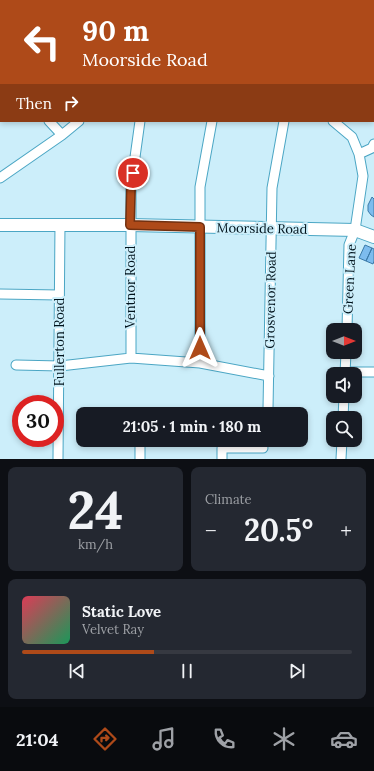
<!DOCTYPE html>
<meta charset="utf-8">
<style>
body{margin:0;font-family:Lora,serif;background:#242831;color:#f1f3f6;height:100vh;display:flex;flex-direction:column;font-size:15px;white-space:nowrap}
*{box-sizing:border-box;margin:0}
p{font-size:13px;color:#9ea1a6}
.icon{flex:none;width:22px;height:22px;fill:none;stroke:currentColor;stroke-width:2;stroke-linecap:round;stroke-linejoin:round}
.map{position:relative;height:459px;overflow:hidden}
.sheet{display:flex;flex-direction:column;gap:8px;padding:8px;background:#0d0f14;flex:1}
.sheet>*{flex:none}
.hud{position:absolute;left:0px;top:0px;width:374px;height:122px;box-shadow:0 2px 6px #0003;background:#ae4a19;color:#fff;overflow:hidden}
.needle{width:26px;rotate:90deg}
.fabs{position:absolute;left:326px;top:323px;display:grid;gap:8px}
.fabs a{display:grid;place-items:center;width:36px;height:36px;border-radius:8px;background:#171b24;box-shadow:0 2px 6px #0003;font-size:20px}
.speed{position:absolute;left:12px;top:395px;display:flex;gap:8px;font-size:20px;font-weight:700;text-align:center}
.speed>*{display:grid;place-content:center;width:52px;height:52px;border-radius:50%;background:#171b24;box-shadow:0 2px 6px #0003;line-height:1}
.speed .limit{border:6px solid #d22;background:#fff;color:#111}
.pin{position:absolute;display:grid;place-items:center;width:34px;height:34px;color:#fff;margin:-17px;border:2px solid #fff;border-radius:50%;box-shadow:0 1px 4px #0007}
.me{position:absolute;width:44px;margin:-22px;rotate:0deg;stroke-linejoin:round;filter:drop-shadow(0 0 3px #0008)}
.turn{display:flex;align-items:center;gap:14px;height:84px;padding:0 16px;font-size:18px}
.turn .icon{width:52px;height:52px;stroke-width:2.5}
.turn b{display:block;font-size:28px;line-height:34px}
.then{display:flex;align-items:center;height:38px;padding:0 16px;background:#0003;gap:8px;font-size:15px}
.big{font-size:30px;font-weight:700;line-height:1.1}
.sheet .tile{flex:1;display:flex;flex-direction:column;justify-content:center;gap:6px;min-width:0;padding:0 14px;border-radius:8px;background:#242831}
.sheet .dial{align-items:center;gap:0}
.dial b{font-size:52px;line-height:1}
.song{display:flex;align-items:center;gap:12px}
.cover{width:48px;height:48px;border-radius:6px;background:linear-gradient(135deg,hsl(350 70% 55%),hsl(150 70% 35%))}
.played{height:4px;border-radius:2px;background:linear-gradient(90deg,#ae4a19 40%,#363941 40%)}
.keys{display:flex;justify-content:space-around;direction:ltr}
.heat{display:flex;justify-content:space-between;align-items:center;font-size:22px;direction:ltr}
.sheet .tiles{flex:1;display:grid;gap:8px;grid-template-columns:1fr 1fr}
.tile:last-child{grid-column:span 2}
.trip{position:absolute;left:76px;top:407px;width:232px;height:40px;border-radius:8px;background:#171b24;box-shadow:0 2px 6px #0003;font-weight:700;line-height:40px;text-align:center}
.menu{display:flex;height:64px;justify-content:space-around;align-items:center;background:#090b0e;color:#9ea1a6}
.menu .icon{width:28px;height:28px}
.menu .on{color:#ae4a19}
.menu b{font-size:18px;color:#f1f3f6}
.map>svg:first-child{display:block}
.building{fill:#7dbcee;stroke:#3b7aa8}
.lines{fill:none;stroke-linecap:round;stroke-linejoin:round}
.minor-casing{stroke:#4ba6c4;stroke-width:11}
.major-casing{stroke:#4ba6c4;stroke-width:14}
.minor{stroke:#fff;stroke-width:9}
.major{stroke:#fff;stroke-width:12}
.route-casing{stroke:#713010;stroke-width:10}
.route{stroke:#ae4a19;stroke-width:7}
.labels{text-anchor:middle;stroke-width:4;stroke-linejoin:round;paint-order:stroke}
.street-label{font-size:13px;fill:#00131c;stroke:#cceefa}
</style>
<div class="map">
<svg width="374" height="459" viewBox="0 0 374 459">
<rect width="100%" height="100%" fill="#cceefa"/>
<!-- building -->
<path class="building" d="M372,197L374,199V217L371,215L368,211V205Z
M365,245L372,248L366,261L359,258Z
M372,248L374,249V261L373,264L366,261Z"/>
<g class="lines">
<!-- minor casing -->
<g class="minor-casing">
<path id="minor" d="M196,0L197,1
M328,0L329,1
M242,1V0
M318,1L319,0
M373,49L374,51
M0,71L1,72
M49,121L62,135
M333,121L352,137L359,154L363,176L355,230L349,245L347,330
M359,154L372,148L374,144
M0,178L62,135L79,121
M0,294L59,295
M131,358V186L140,121
M200,363V187L212,121
M16,365L60,366L131,358L200,363L269,376
M345,372H374
M345,374L346,352
M268,409L272,188L284,121
M343,418L344,396
M58,459L60,224
M140,459V440
M222,459V448H263
M341,459L342,440"/>
</g>
<!-- major casing -->
<g class="major-casing">
<path id="major" d="M0,225H130L355,230L374,237"/>
</g>
<!-- minor -->
<use href="#minor" class="minor"/>
<!-- major -->
<use href="#major" class="major"/>
</g>
<g class="lines">
<!-- route casing -->
<g class="route-casing">
<path id="route" d="M133,173L131,186L130,225L200,227V348"/>
</g>
<!-- route -->
<use href="#route" class="route"/>
</g>
<g class="labels">
<!-- street labels -->
<g class="street-label">
<text transform="translate(262 228) rotate(1)" y="5">Moorside Road</text>
<text transform="translate(349 279) rotate(-87)" y="5">Green Lane</text>
<text transform="translate(130 287) rotate(-90)" y="5">Ventnor Road</text>
<text transform="translate(270 300) rotate(-89)" y="5">Grosvenor Road</text>
<text transform="translate(59 342) rotate(-90)" y="5">Fullerton Road</text>
</g>
</g>
</svg>
<div class="fabs">
<a><svg class="needle" viewBox="-14 -14 28 28"><path d="M0-13l5 13h-10z" fill="#e53935"/><path d="M0 13l5-13h-10z" fill="#9ea1a6"/></svg></a>
<a><svg class="icon" aria-label="sound" viewBox="0 0 24 24"><path d="M4 9h4l5-4v14l-5-4H4zM17 9q2 3 0 6"/></svg></a>
<a><svg class="icon" aria-label="search" viewBox="0 0 24 24"><circle cx="10" cy="10" r="6"/><path d="M15 15l6 6"/></svg></a>
</div>
<div class="speed"><div class="limit">30</div></div>
<div class="pin" style="left:133px;top:173px;background:#d93025"><svg class="icon" aria-label="arrive" viewBox="0 0 24 24"><path d="M6 21V4h12l-3 4 3 4H6"/></svg></div>
<svg class="me" style="left:200px;top:348px" viewBox="-20 -20 40 40"><path d="M0-17L14 15 0 8-14 15z" fill="#ae4a19" stroke="#fff" stroke-width="4"/></svg>
<div class="trip">21:05 · 1 min · 180 m</div>
<div class="hud">
<div class="turn"><svg class="icon" aria-label="left" viewBox="0 0 24 24"><path d="M17 20v-9H6M10 6l-5 5 5 5"/></svg><div><b>90 m</b>Moorside Road</div></div>
<div class="then">Then<svg class="icon" aria-label="right" viewBox="0 0 24 24"><path d="M7 20v-9h11M14 6l5 5-5 5"/></svg></div>
</div>
</div>
<section class="sheet">
<div class="tiles">
<div class="tile dial"><b>24</b><p>km/h</p></div>
<div class="tile"><p>Climate</p>
<div class="heat"><a>−</a><b class="big">20.5°</b><a>+</a></div>
</div>
<div class="tile">
<div class="song"><i class="cover"></i><div><b>Static Love</b><p>Velvet Ray</p></div></div>
<div class="played"></div>
<div class="keys"><svg class="icon" aria-label="previous" viewBox="0 0 24 24"><path d="M18 5L8 12l10 7zM5 5v14"/></svg><svg class="icon" aria-label="pause" viewBox="0 0 24 24"><path d="M8 5v14M16 5v14"/></svg><svg class="icon" aria-label="next" viewBox="0 0 24 24"><path d="M6 5l10 7-10 7zM19 5v14"/></svg></div>
</div>
</div>
</section>
<nav class="menu">
<b>21:04</b>
<svg class="icon on" aria-label="directions" viewBox="0 0 24 24"><path d="M12 3l9 9-9 9-9-9zM9 14v-3h6M13 9l2 2-2 2"/></svg>
<svg class="icon" aria-label="music" viewBox="0 0 24 24"><path d="M9 18V5l10-2v13"/><circle cx="6" cy="18" r="3"/><circle cx="16" cy="16" r="3"/></svg>
<svg class="icon" aria-label="phone" viewBox="0 0 24 24"><path d="M5 4h4l2 5-3 2q2 4 5 5l2-3 5 2v4C11 20 4 13 5 4z"/></svg>
<svg class="icon" aria-label="climate" viewBox="0 0 24 24"><path d="M12 3v18M4 7l16 10M4 17L20 7"/></svg>
<svg class="icon" aria-label="car" viewBox="0 0 24 24"><path d="M5 17H2v-5l4-1 3-4h7l3 4 3 1v5h-3M9 17h6M6 11h13"/><circle cx="7" cy="17" r="2"/><circle cx="17" cy="17" r="2"/></svg>
</nav>
